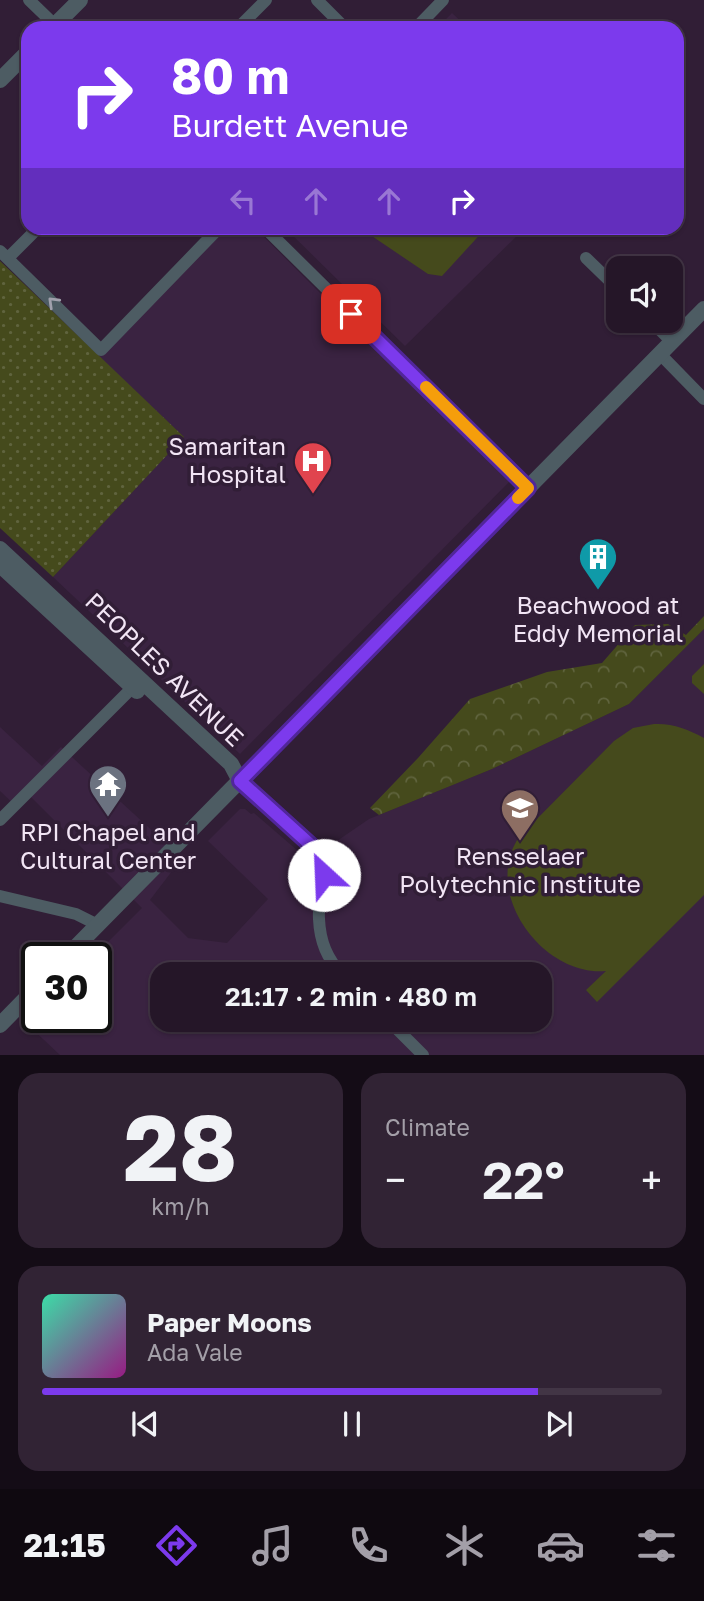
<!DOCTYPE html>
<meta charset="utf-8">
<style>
body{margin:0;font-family:"Golos Text",sans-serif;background:#312334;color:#f1f3f6;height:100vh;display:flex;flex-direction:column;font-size:26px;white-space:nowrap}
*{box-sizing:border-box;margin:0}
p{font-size:23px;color:#a39fa8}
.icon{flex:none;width:38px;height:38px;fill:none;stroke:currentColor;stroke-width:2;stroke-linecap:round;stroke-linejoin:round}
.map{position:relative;height:1055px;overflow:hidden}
.panel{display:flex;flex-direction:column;gap:18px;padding:18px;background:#140c16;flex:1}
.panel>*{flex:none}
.banner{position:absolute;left:21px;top:21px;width:663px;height:214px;border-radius:21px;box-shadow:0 2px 5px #0004,0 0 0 2px #423545;background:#7c3aed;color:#fff;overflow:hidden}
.fabs{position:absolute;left:606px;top:256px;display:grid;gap:14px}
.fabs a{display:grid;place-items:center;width:77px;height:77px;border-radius:14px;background:#251628;box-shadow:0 2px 5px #0004,0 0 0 2px #423545;font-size:35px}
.speed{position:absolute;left:21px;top:942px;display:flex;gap:14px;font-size:35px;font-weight:700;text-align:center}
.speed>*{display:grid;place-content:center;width:91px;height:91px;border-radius:50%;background:#251628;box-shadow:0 2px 5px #0004,0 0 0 2px #423545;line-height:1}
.speed .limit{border:4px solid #111;border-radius:10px;background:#fff;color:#111}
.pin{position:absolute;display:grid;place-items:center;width:60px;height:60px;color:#fff;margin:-30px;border-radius:14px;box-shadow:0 4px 10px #0006}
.me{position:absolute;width:77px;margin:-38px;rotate:335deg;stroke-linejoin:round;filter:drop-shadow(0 0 5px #0008)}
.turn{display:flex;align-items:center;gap:24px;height:147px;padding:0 35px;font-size:32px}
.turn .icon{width:91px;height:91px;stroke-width:2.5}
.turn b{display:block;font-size:49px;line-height:60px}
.lanes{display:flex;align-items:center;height:66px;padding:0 35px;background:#0003;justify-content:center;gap:35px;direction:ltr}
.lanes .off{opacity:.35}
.big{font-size:52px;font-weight:600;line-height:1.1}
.panel .tile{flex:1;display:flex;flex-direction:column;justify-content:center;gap:10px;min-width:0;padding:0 24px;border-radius:21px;background:#312334}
.panel .dial{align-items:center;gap:0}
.dial b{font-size:91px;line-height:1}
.song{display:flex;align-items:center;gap:21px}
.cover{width:84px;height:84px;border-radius:10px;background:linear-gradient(135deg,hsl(160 70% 55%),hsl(310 70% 35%))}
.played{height:7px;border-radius:4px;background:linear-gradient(90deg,#7c3aed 80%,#423545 80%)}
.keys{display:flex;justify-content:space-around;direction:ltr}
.heat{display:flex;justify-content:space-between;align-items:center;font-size:38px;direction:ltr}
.panel .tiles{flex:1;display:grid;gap:18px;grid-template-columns:1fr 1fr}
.tile:last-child{grid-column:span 2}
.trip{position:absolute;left:150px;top:962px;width:402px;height:70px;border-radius:21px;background:#251628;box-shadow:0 2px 5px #0004,0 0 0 2px #423545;font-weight:600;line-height:70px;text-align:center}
.tab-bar{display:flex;height:112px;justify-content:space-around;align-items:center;background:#0f0910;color:#a39fa8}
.tab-bar .icon{width:49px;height:49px}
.tab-bar .current{color:#7c3aed}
.tab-bar b{font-size:32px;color:#f1f3f6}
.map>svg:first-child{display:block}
.built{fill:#3a2341;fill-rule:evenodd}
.forest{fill:url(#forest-crowns)}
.park{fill:url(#park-dots)}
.pitch{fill:#454a1c}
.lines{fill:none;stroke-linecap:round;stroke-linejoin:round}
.minor{stroke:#4d5c63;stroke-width:12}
.tertiary{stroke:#4d5c63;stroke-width:16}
.oneway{stroke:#a0a0ac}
.route-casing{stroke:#51269a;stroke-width:18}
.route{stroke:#7c3aed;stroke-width:12}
.slow{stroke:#f59e0b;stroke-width:12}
.labels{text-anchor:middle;stroke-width:7;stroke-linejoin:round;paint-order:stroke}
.poi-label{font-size:24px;fill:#f2e5f5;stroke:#311e36}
.street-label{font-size:24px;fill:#f2e5f5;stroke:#311e36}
</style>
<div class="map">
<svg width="704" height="1055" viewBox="0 0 704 1055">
<defs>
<pattern id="forest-crowns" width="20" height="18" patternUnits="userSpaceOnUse" patternTransform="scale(1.75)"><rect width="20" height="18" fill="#454a1c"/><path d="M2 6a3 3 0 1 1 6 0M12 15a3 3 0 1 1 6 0" fill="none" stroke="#60643e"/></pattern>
<pattern id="park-dots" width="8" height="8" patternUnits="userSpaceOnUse" patternTransform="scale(1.75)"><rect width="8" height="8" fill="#454a1c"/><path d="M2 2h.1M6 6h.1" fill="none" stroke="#60643e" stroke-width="1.8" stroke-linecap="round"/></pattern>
</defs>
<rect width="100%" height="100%" fill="#311e36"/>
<!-- built -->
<path class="built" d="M452,13L468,28H437Z
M213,228H255L509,482L240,754L53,577L184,437L94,352Z
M285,228H525L405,346Z
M704,629V1055H60L27,1024L37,1014V1017H96V957H93L142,908L31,797L19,809L0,791V727L42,766L61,747L182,858L150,900L188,938L227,943L268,899L208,841L240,809H245L251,814L254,813L305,857L334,843L369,819L492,769L629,704ZM163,975H541V1020H163Z"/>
<!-- forest -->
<path class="forest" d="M704,616V629L629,704L492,769L379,815L370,808L418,758L470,699L547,672L602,663L635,625L668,624L686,635Z"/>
<!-- park -->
<path class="park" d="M0,261L184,437L53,577L0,528Z"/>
<!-- pitch -->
<path class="pitch" d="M360,228H486L442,276L428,274Z
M704,664V694L692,683V676Z
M654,724C672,723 688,729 704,738V895L597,1002L586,990L606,971C544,977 481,894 519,837L614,741L633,728Z"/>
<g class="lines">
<!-- minor -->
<path class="minor" d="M29,0L58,28
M317,0L345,28
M238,28L266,0
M416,28L443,0
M265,228L528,488
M0,251L101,350L219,228
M8,258L38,228
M586,258L618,289
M650,320L672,342
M660,354L704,399
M240,781L314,848C333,874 317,891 319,919C320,942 327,958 342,975
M0,820L138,682
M0,896L76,914L98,925
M388,1020L423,1055"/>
<!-- tertiary -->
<path class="tertiary" d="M52,28L80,0
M0,80L28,52
M0,549L231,764L240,781
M0,565L137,691
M66,957L704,309
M0,1025L37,987"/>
</g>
<!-- one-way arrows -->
<defs><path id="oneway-chevron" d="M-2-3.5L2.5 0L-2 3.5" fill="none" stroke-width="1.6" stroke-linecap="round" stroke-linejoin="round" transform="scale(1.75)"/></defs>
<use class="oneway" href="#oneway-chevron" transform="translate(53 302) rotate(-136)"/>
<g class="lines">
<!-- route casing -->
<g class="route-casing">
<path id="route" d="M324,875L320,856L314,848L240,781L528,488L351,314"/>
</g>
<!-- route -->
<use href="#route" class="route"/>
<!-- slow -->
<path class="slow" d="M426,387L528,488L518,498"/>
</g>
<!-- icons -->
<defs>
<g id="hospital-pin" transform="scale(2.0125)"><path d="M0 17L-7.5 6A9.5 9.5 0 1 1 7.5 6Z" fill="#e0444e" stroke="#311e36"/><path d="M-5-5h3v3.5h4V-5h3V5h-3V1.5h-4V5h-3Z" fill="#fff"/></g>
<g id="building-pin" transform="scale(2.0125)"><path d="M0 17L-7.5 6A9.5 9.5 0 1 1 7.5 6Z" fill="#0f9aa8" stroke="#311e36"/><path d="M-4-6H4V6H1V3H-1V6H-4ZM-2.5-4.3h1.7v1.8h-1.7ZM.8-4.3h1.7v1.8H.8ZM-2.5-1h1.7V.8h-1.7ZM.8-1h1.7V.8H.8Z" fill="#fff"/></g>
<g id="temple-pin" transform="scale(2.0125)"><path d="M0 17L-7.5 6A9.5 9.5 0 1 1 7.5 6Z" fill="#6b7280" stroke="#311e36"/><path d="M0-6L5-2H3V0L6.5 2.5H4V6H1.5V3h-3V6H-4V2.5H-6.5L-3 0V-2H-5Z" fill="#fff"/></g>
<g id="university-pin" transform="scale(2.0125)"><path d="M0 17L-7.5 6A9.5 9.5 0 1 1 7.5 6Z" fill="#8d6e63" stroke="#311e36"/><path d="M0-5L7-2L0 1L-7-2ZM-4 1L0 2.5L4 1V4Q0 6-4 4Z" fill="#fff"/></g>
</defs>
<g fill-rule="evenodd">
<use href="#hospital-pin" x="313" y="461"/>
<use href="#building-pin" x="598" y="557"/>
<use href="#temple-pin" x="108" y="784"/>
<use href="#university-pin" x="520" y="808"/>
</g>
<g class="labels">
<!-- poi labels -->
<g class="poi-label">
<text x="286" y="455" text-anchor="end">Samaritan<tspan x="286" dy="28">Hospital</tspan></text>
<text x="598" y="614">Beachwood at<tspan x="598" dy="28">Eddy Memorial</tspan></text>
<text x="108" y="841">RPI Chapel and<tspan x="108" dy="28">Cultural Center</tspan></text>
<text x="520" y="865">Rensselaer<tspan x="520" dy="28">Polytechnic Institute</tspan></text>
</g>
<!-- street labels -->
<g class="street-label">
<text transform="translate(164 670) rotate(44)" y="8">PEOPLES AVENUE</text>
</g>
</g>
</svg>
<div class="fabs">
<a><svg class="icon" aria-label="sound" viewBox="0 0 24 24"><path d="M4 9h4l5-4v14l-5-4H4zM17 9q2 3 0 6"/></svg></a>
</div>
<div class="speed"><div class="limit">30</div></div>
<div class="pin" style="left:351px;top:314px;background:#d93025"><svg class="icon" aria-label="arrive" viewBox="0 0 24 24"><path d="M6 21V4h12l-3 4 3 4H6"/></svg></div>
<svg class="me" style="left:324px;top:875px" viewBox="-20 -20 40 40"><circle r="19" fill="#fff"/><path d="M0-13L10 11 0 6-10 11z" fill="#7c3aed"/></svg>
<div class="trip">21:17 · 2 min · 480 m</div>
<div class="banner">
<div class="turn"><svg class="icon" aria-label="right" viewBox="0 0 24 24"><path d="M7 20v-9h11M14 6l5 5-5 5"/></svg><div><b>80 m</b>Burdett Avenue</div></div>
<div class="lanes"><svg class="icon off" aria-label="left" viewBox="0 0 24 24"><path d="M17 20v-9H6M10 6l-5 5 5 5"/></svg><svg class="icon off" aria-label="ahead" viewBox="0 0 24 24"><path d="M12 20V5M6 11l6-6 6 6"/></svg><svg class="icon off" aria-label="ahead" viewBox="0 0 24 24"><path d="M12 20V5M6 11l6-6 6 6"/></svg><svg class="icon" aria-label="right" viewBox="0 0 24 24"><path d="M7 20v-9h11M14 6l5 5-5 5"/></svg></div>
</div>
</div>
<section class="panel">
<div class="tiles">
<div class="tile dial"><b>28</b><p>km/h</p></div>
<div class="tile"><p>Climate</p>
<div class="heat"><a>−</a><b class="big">22°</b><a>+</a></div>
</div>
<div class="tile">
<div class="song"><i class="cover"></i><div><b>Paper Moons</b><p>Ada Vale</p></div></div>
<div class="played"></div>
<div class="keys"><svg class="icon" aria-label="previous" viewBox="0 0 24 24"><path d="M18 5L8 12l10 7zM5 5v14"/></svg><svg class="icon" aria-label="pause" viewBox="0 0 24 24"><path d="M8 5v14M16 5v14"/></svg><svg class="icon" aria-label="next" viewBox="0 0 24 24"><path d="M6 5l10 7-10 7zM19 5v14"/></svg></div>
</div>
</div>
</section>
<nav class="tab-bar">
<b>21:15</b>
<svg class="icon current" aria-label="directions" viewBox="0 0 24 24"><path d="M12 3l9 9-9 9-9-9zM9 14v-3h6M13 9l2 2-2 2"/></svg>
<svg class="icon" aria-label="music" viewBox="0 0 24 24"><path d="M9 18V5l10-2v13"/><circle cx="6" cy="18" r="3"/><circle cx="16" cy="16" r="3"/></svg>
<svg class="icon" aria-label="phone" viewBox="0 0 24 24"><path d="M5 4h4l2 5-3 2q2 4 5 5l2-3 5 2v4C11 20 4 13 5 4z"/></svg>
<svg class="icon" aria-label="climate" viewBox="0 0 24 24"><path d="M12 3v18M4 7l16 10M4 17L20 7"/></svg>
<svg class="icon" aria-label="car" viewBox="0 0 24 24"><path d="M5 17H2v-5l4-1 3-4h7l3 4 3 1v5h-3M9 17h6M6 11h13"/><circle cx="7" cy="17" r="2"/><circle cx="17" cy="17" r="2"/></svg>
<svg class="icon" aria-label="filters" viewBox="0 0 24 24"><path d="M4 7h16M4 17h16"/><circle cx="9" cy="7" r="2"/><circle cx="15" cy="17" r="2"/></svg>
</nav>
